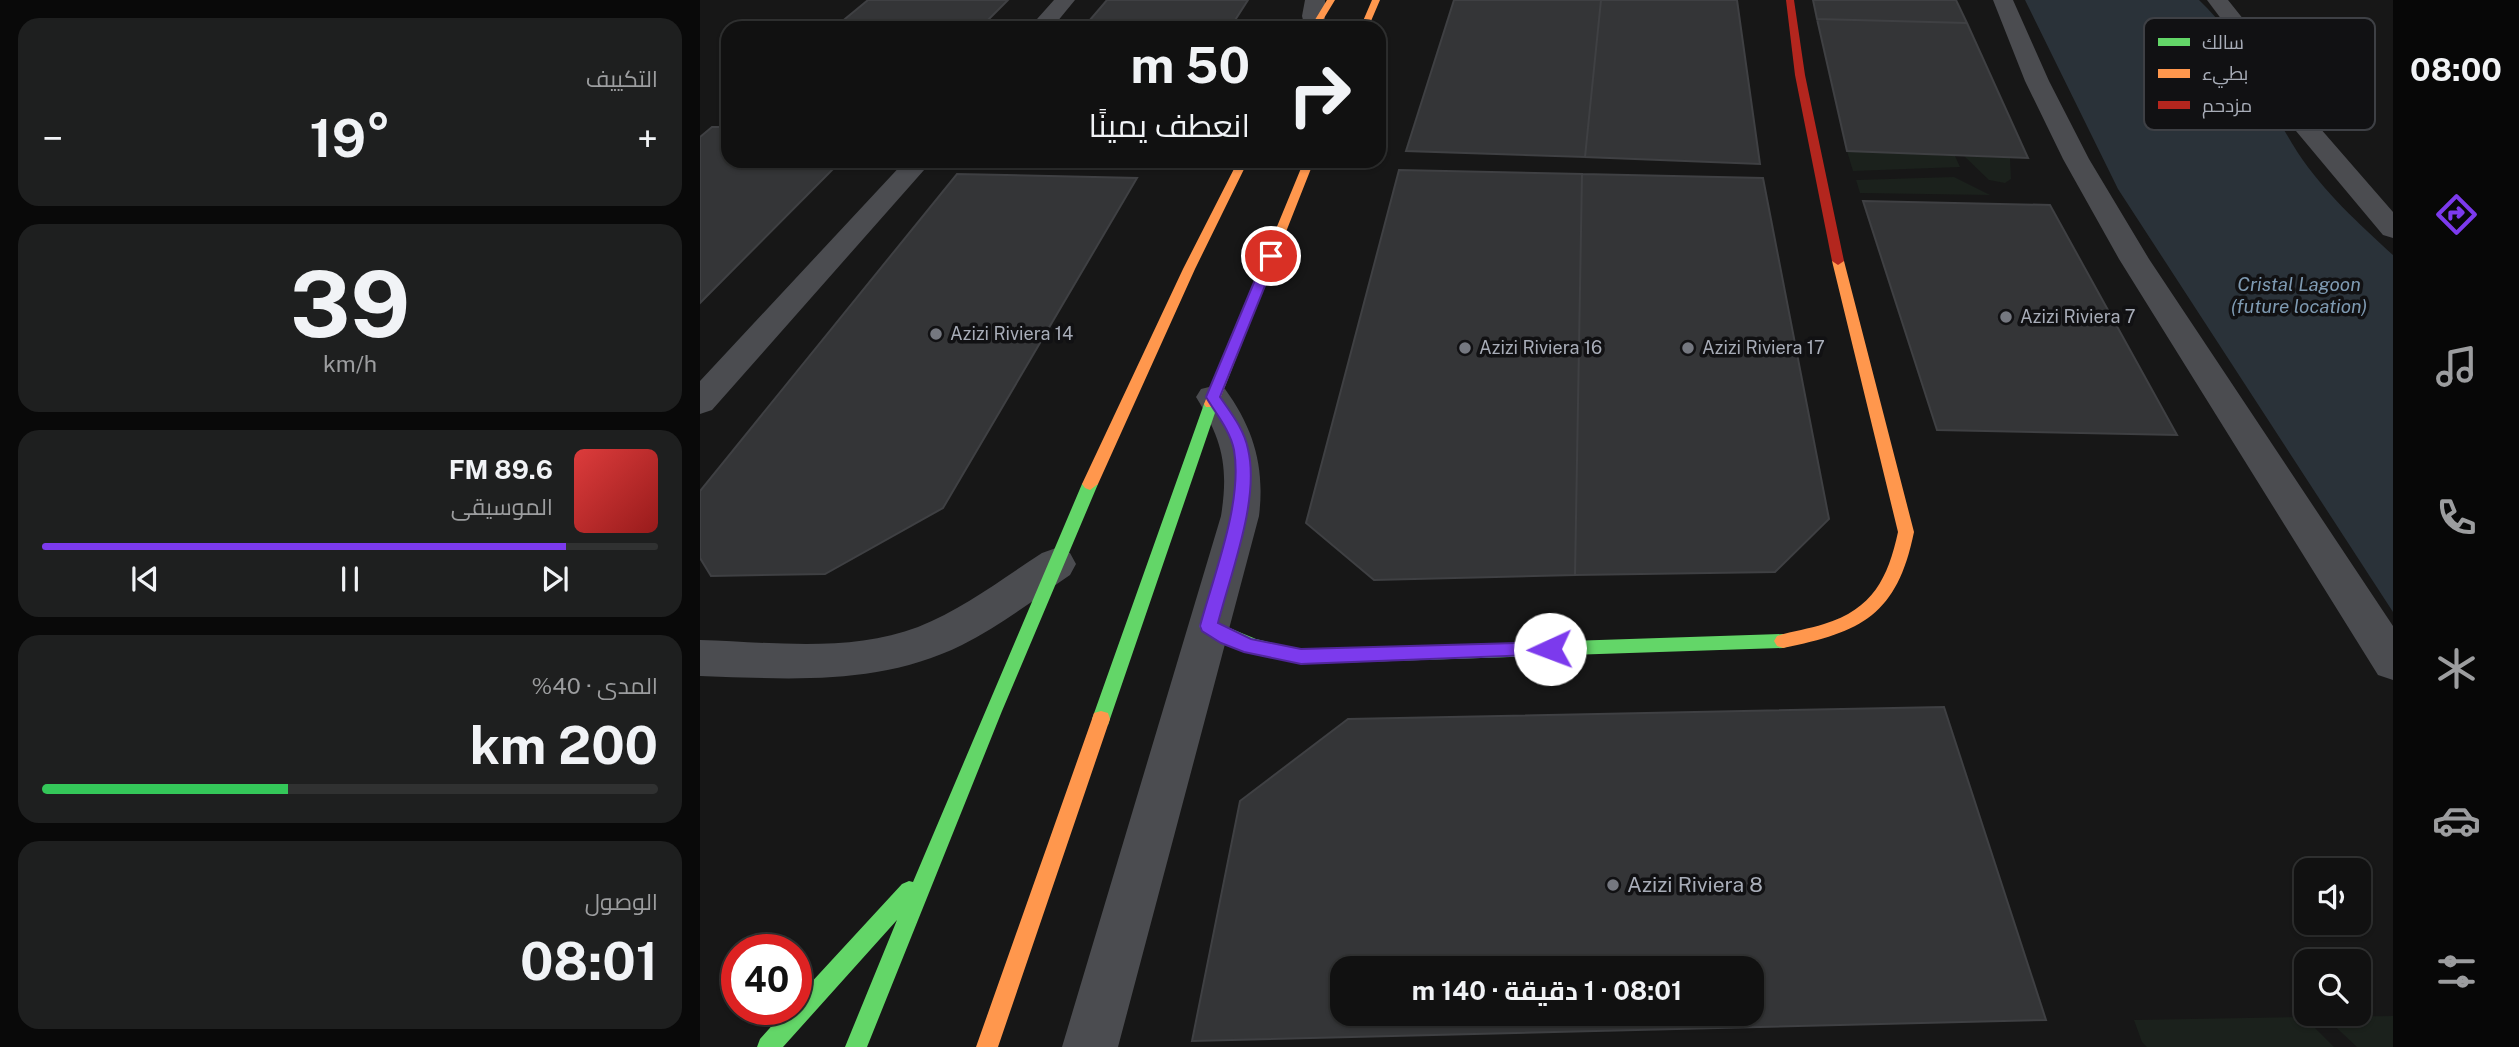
<!DOCTYPE html>
<html lang="ar">
<meta charset="utf-8">
<style>
body{margin:0;font-family:"Public Sans",Cairo,sans-serif;background:#1e1f1f;color:#f1f3f6;direction:rtl;height:100vh;display:flex;flex-direction:column;font-size:26px;white-space:nowrap}
*{box-sizing:border-box;margin:0}
p{font-size:23px;color:#9c9d9f}
.icon{flex:none;width:38px;height:38px;fill:none;stroke:currentColor;stroke-width:2;stroke-linecap:round;stroke-linejoin:round}
.map{position:relative;flex:1;overflow:hidden;direction:ltr}
.side{display:flex;flex-direction:column;gap:18px;padding:18px;background:#090909;width:700px}
.side>*{flex:none}
.guide{position:absolute;left:21px;top:21px;width:665px;height:147px;border-radius:21px;box-shadow:0 2px 5px #0004,0 0 0 2px #303131;direction:rtl;background:#111;color:#f1f3f6;overflow:hidden}
.buttons{position:absolute;left:1594px;top:858px;display:grid;gap:14px}
.buttons a{display:grid;place-items:center;width:77px;height:77px;border-radius:14px;background:#111;box-shadow:0 2px 5px #0004,0 0 0 2px #303131;font-size:35px}
.speed{position:absolute;left:21px;top:934px;display:flex;gap:14px;font-size:35px;font-weight:700;text-align:center}
.speed>*{display:grid;place-content:center;width:91px;height:91px;border-radius:50%;background:#111;box-shadow:0 2px 5px #0004,0 0 0 2px #303131;line-height:1}
.speed .limit{border:10px solid #d22;background:#fff;color:#111}
.pin{position:absolute;display:grid;place-items:center;width:60px;height:60px;color:#fff;margin:-30px;border:4px solid #fff;border-radius:50%;box-shadow:0 2px 7px #0007}
.me{position:absolute;width:77px;margin:-38px;rotate:268deg;stroke-linejoin:round;filter:drop-shadow(0 0 5px #0008)}
.turn{display:flex;align-items:center;gap:24px;height:147px;padding:0 21px;font-size:32px}
.turn .icon{width:91px;height:91px;stroke-width:2.5}
.turn b{display:block;font-size:49px;line-height:60px}
.big{font-size:52px;font-weight:700;line-height:1.1}
.side .tile{flex:1;display:flex;flex-direction:column;justify-content:center;gap:10px;min-width:0;padding:0 24px;border-radius:21px;background:#1e1f1f}
.side .dial{align-items:center;gap:0}
.dial b{font-size:91px;line-height:1}
.song{display:flex;align-items:center;gap:21px}
.cover{width:84px;height:84px;border-radius:10px;background:linear-gradient(135deg,hsl(0 70% 55%),hsl(0 70% 35%))}
.played{height:7px;border-radius:4px;background:linear-gradient(90deg,#7c3aed 85%,#303131 85%)}
.keys{display:flex;justify-content:space-around;direction:ltr}
.heat{display:flex;justify-content:space-between;align-items:center;font-size:38px;direction:ltr}
.charge{height:10px;border-radius:5px;background:linear-gradient(90deg,#34c759 40%,#303131 0)}
.trip{position:absolute;left:630px;top:956px;width:434px;height:70px;border-radius:21px;background:#111;box-shadow:0 2px 5px #0004,0 0 0 2px #303131;font-weight:700;line-height:70px;text-align:center;direction:rtl}
main{display:flex;flex:1;min-height:0}
.tab-bar{display:flex;flex-direction:column;width:126px;justify-content:space-around;align-items:center;background:#070707;color:#9c9d9f}
.tab-bar .icon{width:49px;height:49px}
.tab-bar .selected{color:#7c3aed}
.tab-bar b{font-size:32px;color:#f1f3f6}
.map>svg:first-child{display:block}
.green{fill:#1b211c}
.water{fill:#2a3239}
.building{fill:#343537;stroke:#3f4043;stroke-width:2;fill-rule:evenodd}
.lines{fill:none;stroke-linecap:round;stroke-linejoin:round}
.street{fill:#4b4c50;fill-rule:evenodd}
.fast{fill:#63d668;fill-rule:evenodd}
.slow{fill:#ff974d;fill-rule:evenodd}
.jam{fill:#b3261e;fill-rule:evenodd}
.route{fill:#7c3aed;stroke:#51269a;stroke-width:2}
.poi-dot{fill:#757880;stroke:#111113;stroke-width:2.5}
.labels{text-anchor:middle;stroke-width:7;stroke-linejoin:round;paint-order:stroke}
.poi-label{font-size:18px;fill:#a8adb8;stroke:#111113;text-anchor:start}
.water-label{font-size:19px;font-style:italic;fill:#7f9bb3;stroke:#111113}
.near-poi-label{font-size:21px;fill:#a8adb8;stroke:#111113;text-anchor:start}
.key{fill:#111113;stroke:#3e4045;stroke-width:2}
.key-label{font-size:19px;fill:#a8adb8}
</style>
<main>
<nav class="tab-bar">
<b>08:00</b>
<svg class="icon selected" aria-label="directions" viewBox="0 0 24 24"><path d="M12 3l9 9-9 9-9-9zM9 14v-3h6M13 9l2 2-2 2"/></svg>
<svg class="icon" aria-label="music" viewBox="0 0 24 24"><path d="M9 18V5l10-2v13"/><circle cx="6" cy="18" r="3"/><circle cx="16" cy="16" r="3"/></svg>
<svg class="icon" aria-label="phone" viewBox="0 0 24 24"><path d="M5 4h4l2 5-3 2q2 4 5 5l2-3 5 2v4C11 20 4 13 5 4z"/></svg>
<svg class="icon" aria-label="climate" viewBox="0 0 24 24"><path d="M12 3v18M4 7l16 10M4 17L20 7"/></svg>
<svg class="icon" aria-label="car" viewBox="0 0 24 24"><path d="M5 17H2v-5l4-1 3-4h7l3 4 3 1v5h-3M9 17h6M6 11h13"/><circle cx="7" cy="17" r="2"/><circle cx="17" cy="17" r="2"/></svg>
<svg class="icon" aria-label="filters" viewBox="0 0 24 24"><path d="M4 7h16M4 17h16"/><circle cx="9" cy="7" r="2"/><circle cx="15" cy="17" r="2"/></svg>
</nav>
<div class="map">
<svg width="1693" height="1047" viewBox="0 0 1693 1047">
<rect width="100%" height="100%" fill="#171717"/>
<!-- green -->
<path class="green" d="M1147,151L1255,156L1260,167L1153,171Z
M1264,156L1310,158L1311,179L1305,183L1289,180Z
M1254,177L1290,195L1160,193L1156,180Z
M1693,1016V1047H1657L1625,1017Z
M1604,1017L1634,1047H1447L1442,1042L1434,1020Z"/>
<!-- water -->
<path class="water" d="M1325,0H1499C1550,49 1562,97 1598,153C1623,191 1659,224 1693,255V612L1418,189Z"/>
<!-- building -->
<path class="building" d="M168,0H308L280,28H134Z
M407,0H548L530,28H383Z
M754,0H901L885,157L706,151Z
M901,0H1037L1060,164L885,157Z
M1113,0H1256L1267,23L1117,19Z
M1117,19L1267,23L1328,158L1147,151Z
M12,127H28V161H141L0,303V137Z
M699,170L882,174L875,575L674,580L606,523Z
M257,174L437,178L243,508L125,574L11,576L0,558V491Z
M882,174L1063,178L1129,519L1075,572L875,575Z
M1163,201L1350,205L1477,435L1237,430Z
M1244,707L1346,1020L492,1041L540,801L648,719ZM642,968H1052V1013H642Z"/>
<g class="lines">
<!-- street -->
<path class="street" d="M354,0H375L352,28H329Z
M605,0H625V28H605L602,16Z
M1293,0H1313L1349,81L1389,159L1449,259L1693,626V680L1678,675L1419,259L1363,159L1325,81Z
M1507,0H1528L1556,35L1613,120L1693,212V238L1683,235L1596,131L1537,40Z
M205,161H232L12,410L0,414V381Z
M513,386L525,389C554,429 565,467 559,516L418,1047H362L521,516C529,466 522,439 496,397L501,389Z
M356,548L370,553L376,564L370,575C335,599 301,625 262,645C179,686 90,679 0,676V640C71,642 150,653 218,627C263,609 302,579 342,553Z"/>
<!-- fast -->
<path class="fast" d="M511,399L518,404L410,719L408,725L401,727L394,725L392,719L504,404Z
M390,478L398,484L302,711L167,1047H145L197,920L83,1047H57L60,1039L86,1010H96V999L202,884L209,881L213,882L382,484Z
M508,619L556,639L601,650L1083,634L1089,636L1092,641L1089,646L1083,648L601,664L553,653L502,631L499,626L502,621Z"/>
<!-- slow -->
<path class="slow" d="M627,0H635L618,28H610Z
M672,0H680L668,28H660Z
M538,161H548L495,269L398,484L390,490L385,488L382,484L483,269Z
M604,161H614L518,404L516,407H506L504,404Z
M1138,257L1144,261L1214,532C1197,615 1162,632 1083,648L1077,646L1074,641L1077,636C1092,631 1109,629 1124,624C1173,609 1188,578 1198,532L1132,261Z
M401,711L408,713L410,719L298,1047H276L392,719L394,713Z"/>
<!-- jam -->
<path class="jam" d="M1086,0H1094L1105,75L1144,261L1138,265L1132,261L1095,75Z"/>
</g>
<!-- route -->
<path class="route" d="M571,252L577,256L520,397C531,413 544,429 548,449C560,499 531,572 518,623L551,639L601,649L850,642L857,644L859,649L857,654L601,664L544,652L521,643L502,631L500,626C514,574 543,502 534,450C530,430 516,414 506,397L565,256Z"/>
<!-- markers -->
<g class="poi-dot">
<circle cx="1306" cy="317" r="7"/>
<circle cx="236" cy="334" r="7"/>
<circle cx="765" cy="348" r="7"/>
<circle cx="988" cy="348" r="7"/>
<circle cx="913" cy="885" r="7"/>
</g>
<g class="labels">
<!-- poi labels -->
<g class="poi-label">
<text x="1320" y="323">Azizi Riviera 7</text>
<text x="250" y="340">Azizi Riviera 14</text>
<text x="779" y="354">Azizi Riviera 16</text>
<text x="1002" y="354">Azizi Riviera 17</text>
</g>
<!-- water labels -->
<g class="water-label">
<text x="1599" y="291">Cristal Lagoon<tspan x="1599" dy="22">(future location)</tspan></text>
</g>
<!-- near-poi labels -->
<g class="near-poi-label">
<text x="927" y="892">Azizi Riviera 8</text>
</g>
</g>
<!-- legend -->
<rect x="1444" y="18" width="231" height="112" rx="10" class="key"/>
<rect x="1458" y="38" width="32" height="8" fill="#63d668"/>
<rect x="1458" y="69" width="32" height="9" fill="#ff974d"/>
<rect x="1458" y="101" width="32" height="8" fill="#b3261e"/>
<g class="key-label">
<text x="1502" y="49">سالك</text>
<text x="1502" y="80">بطيء</text>
<text x="1502" y="112">مزدحم</text>
</g>
</svg>
<div class="buttons">
<a><svg class="icon" aria-label="sound" viewBox="0 0 24 24"><path d="M4 9h4l5-4v14l-5-4H4zM17 9q2 3 0 6"/></svg></a>
<a><svg class="icon" aria-label="search" viewBox="0 0 24 24"><circle cx="10" cy="10" r="6"/><path d="M15 15l6 6"/></svg></a>
</div>
<div class="speed"><div class="limit">40</div></div>
<div class="pin" style="left:571px;top:256px;background:#d93025"><svg class="icon" aria-label="arrive" viewBox="0 0 24 24"><path d="M6 21V4h12l-3 4 3 4H6"/></svg></div>
<svg class="me" style="left:850px;top:649px" viewBox="-20 -20 40 40"><circle r="19" fill="#fff"/><path d="M0-13L10 11 0 6-10 11z" fill="#7c3aed"/></svg>
<div class="trip">08:01 · 1 دقيقة · 140 m</div>
<div class="guide">
<div class="turn"><svg class="icon" aria-label="right" viewBox="0 0 24 24"><path d="M7 20v-9h11M14 6l5 5-5 5"/></svg><div><b>50 m</b>انعطف يمينًا</div></div>
</div>
</div>
<section class="side">
<div class="tile"><p>التكييف</p>
<div class="heat"><a>−</a><b class="big">19°</b><a>+</a></div>
</div>
<div class="tile dial"><b>39</b><p>km/h</p></div>
<div class="tile">
<div class="song"><i class="cover"></i><div><b>89.6 FM</b><p>الموسيقى</p></div></div>
<div class="played"></div>
<div class="keys"><svg class="icon" aria-label="previous" viewBox="0 0 24 24"><path d="M18 5L8 12l10 7zM5 5v14"/></svg><svg class="icon" aria-label="pause" viewBox="0 0 24 24"><path d="M8 5v14M16 5v14"/></svg><svg class="icon" aria-label="next" viewBox="0 0 24 24"><path d="M6 5l10 7-10 7zM19 5v14"/></svg></div>
</div>
<div class="tile"><p>المدى · 40%</p><b class="big">200 km</b><div class="charge"></div></div>
<div class="tile"><p>الوصول</p><b class="big">08:01</b></div>
</section>
</main>
